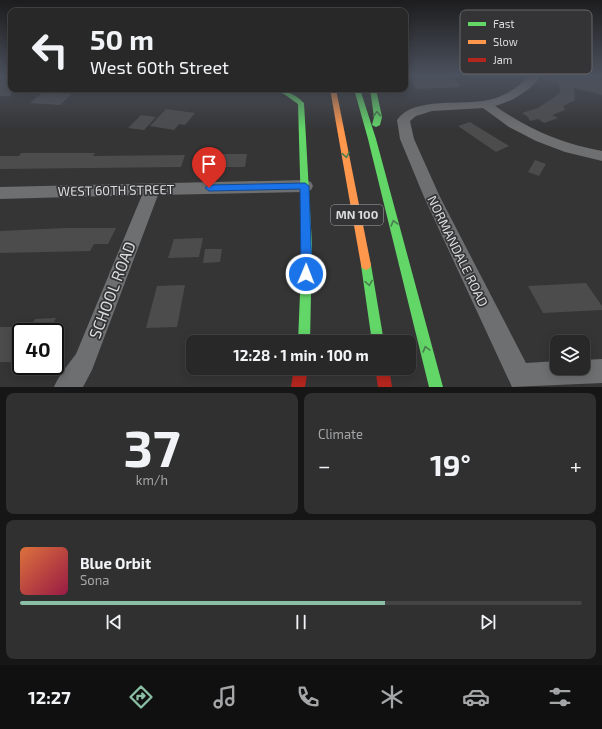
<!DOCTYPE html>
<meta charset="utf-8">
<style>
body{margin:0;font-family:"Exo 2",sans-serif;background:#303030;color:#f1f3f6;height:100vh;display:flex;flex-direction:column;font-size:15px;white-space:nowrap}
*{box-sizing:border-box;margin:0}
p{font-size:13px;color:#a5a6a8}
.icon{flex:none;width:22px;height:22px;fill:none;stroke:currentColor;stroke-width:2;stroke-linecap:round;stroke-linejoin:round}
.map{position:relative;height:387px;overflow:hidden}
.panel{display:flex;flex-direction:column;gap:6px;padding:6px;background:#161616;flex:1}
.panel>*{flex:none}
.banner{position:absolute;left:8px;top:8px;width:400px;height:84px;border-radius:8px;box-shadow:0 2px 10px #0003,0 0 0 1px #444445;background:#282828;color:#f1f3f6;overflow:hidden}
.tools{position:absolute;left:550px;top:335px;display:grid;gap:8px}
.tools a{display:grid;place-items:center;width:40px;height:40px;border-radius:8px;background:#282828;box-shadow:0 2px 10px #0003,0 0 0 1px #444445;font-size:20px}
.speed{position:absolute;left:12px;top:323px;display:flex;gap:8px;font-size:20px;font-weight:700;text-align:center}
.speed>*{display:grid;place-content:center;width:52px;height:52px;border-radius:50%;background:#282828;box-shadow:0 2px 10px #0003,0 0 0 1px #444445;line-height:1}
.speed .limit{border:2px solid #111;border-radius:6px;background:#fff;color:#111}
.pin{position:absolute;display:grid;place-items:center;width:34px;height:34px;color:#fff;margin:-41px -17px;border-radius:50% 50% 50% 0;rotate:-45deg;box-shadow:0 0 4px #0007}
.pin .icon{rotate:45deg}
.me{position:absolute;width:44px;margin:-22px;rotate:1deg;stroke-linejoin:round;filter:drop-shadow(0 0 3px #0008)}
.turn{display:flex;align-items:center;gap:14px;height:84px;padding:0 16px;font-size:18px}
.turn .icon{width:52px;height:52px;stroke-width:2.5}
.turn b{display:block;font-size:28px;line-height:34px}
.big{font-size:30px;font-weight:700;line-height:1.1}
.panel .card{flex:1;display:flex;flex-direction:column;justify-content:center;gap:6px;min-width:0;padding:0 14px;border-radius:8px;background:#303030}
.panel .dial{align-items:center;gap:0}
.dial b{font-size:52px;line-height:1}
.song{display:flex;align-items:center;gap:12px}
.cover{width:48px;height:48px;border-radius:6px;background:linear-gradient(135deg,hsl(20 70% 55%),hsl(340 70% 35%))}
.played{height:4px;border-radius:2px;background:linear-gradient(90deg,#8abfa5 65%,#444445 65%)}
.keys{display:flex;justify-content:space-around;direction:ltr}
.heat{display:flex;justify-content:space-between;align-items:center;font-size:22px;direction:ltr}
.panel .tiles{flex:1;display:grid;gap:6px;grid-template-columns:1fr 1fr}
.card:last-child{grid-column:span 2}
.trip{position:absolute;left:186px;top:335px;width:230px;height:40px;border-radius:8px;background:#282828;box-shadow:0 2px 10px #0003,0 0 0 1px #444445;font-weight:700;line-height:40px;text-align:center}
.dock{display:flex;height:64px;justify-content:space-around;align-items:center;background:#101010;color:#a5a6a8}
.dock .icon{width:28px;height:28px}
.dock .active{color:#8abfa5}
.dock b{font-size:18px;color:#f1f3f6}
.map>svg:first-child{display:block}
.building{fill:#4c4c4d}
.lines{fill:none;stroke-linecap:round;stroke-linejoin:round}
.street{fill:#6e6f70;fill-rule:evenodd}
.fast{fill:#63d668;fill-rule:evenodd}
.slow{fill:#ff974d;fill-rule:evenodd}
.jam{fill:#b3261e;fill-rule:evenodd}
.oneway{stroke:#497d4d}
.route{fill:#1a73e8;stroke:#114b97}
.labels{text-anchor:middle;stroke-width:3.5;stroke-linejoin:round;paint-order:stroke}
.shield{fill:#343437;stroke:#a9aaab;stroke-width:1}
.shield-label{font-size:12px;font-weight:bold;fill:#dbdcdd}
.street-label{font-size:13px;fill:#dbdcdd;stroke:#343437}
.near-street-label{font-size:16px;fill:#dbdcdd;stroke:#343437}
.key{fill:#343437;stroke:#666669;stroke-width:1}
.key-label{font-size:11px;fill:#dbdcdd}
</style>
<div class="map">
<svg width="602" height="387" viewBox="0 0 602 387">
<rect width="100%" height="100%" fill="#353536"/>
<!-- building -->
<path class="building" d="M0,75H11V96H0Z
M408,75H452L461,87L419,89L415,88Z
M543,75H602V95L574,88L575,100L563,106L565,110L552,115L558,118L544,123L538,119L530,121L528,117L522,113L538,108L560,93L559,84L542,79Z
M43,92L72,94L60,105L30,103Z
M166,109L195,113L185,125L179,124L174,130L150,126Z
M141,115L156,117L144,130L128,128Z
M470,122L509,146L496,152L458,126Z
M21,153H95L93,156L185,155L181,167L0,169V156H19Z
M208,154H247L245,167H205Z
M535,160L546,164L539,176L528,172Z
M66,228H116L108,244H94L90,251L0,253V231Z
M203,238L199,257L168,258L174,239Z
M205,249H222L220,262L203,263Z
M586,283L602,306V310L543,313L528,286Z
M185,285L177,327L146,328L157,286Z
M56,318L49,332H28L35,319Z
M0,327H21V362H0Z"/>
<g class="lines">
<!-- street -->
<path class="street" d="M530,75H542C530,91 513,101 495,106C528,129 562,144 602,151V161L565,152L536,141L509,127L483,108L432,111L416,116L410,121L414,139L440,197L526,363L557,361V368H583V360L602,359V383L512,387L424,197L400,139L397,120C413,96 463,106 488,100C504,97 519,87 530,75Z
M305,180L311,182L313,186L311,190L305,192L158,195L92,370L83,387H54C59,375 68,365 76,354L142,195L0,199V187Z"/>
<!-- fast -->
<path class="fast" d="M269,89C283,89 294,93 304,103L312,245L310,342H298L302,245L298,104L284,94Z
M354,89H360L376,139L443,387H429L368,139Z
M370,89H376L382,117L380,125L376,127L372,125L374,117Z
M366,260L370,262L371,265L384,342H372L361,265L362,262Z"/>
<!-- slow -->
<path class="slow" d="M330,89H336L371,265L370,268L366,270L362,268L361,265Z"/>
<!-- jam -->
<path class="jam" d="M294,368H308L305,387H291Z
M375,368H389L392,387H378Z"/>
</g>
<!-- one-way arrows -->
<defs><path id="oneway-chevron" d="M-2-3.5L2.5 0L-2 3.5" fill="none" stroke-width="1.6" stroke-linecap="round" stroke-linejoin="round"/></defs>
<g class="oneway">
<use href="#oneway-chevron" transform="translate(377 114) rotate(-92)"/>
<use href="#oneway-chevron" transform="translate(346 155) rotate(79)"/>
<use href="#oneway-chevron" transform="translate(394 223) rotate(-105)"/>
<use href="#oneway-chevron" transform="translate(369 283) rotate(81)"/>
<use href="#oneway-chevron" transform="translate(426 349) rotate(-105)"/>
</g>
<!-- sky -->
<linearGradient id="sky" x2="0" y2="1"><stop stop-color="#1d1d1e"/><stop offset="0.58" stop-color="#4b515d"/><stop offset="1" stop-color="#4b515d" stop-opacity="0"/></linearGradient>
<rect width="602" height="130" fill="url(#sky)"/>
<!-- route -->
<path class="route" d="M305,183L309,186L312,274L310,277L306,279L302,277L301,274L300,189L209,191L205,188L209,185Z"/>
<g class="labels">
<!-- shield labels -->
<rect class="shield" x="331" y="205" width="52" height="20" rx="3"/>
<g class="shield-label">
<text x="357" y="219">MN 100</text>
</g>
<!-- street labels -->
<g class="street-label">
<text transform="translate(116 190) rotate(-1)" y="5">WEST 60TH STREET</text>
<text transform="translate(458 251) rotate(64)" y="5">NORMANDALE ROAD</text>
</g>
<!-- near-street labels -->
<g class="near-street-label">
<text transform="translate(112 290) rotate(-69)" y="6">SCHOOL ROAD</text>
</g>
</g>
<!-- legend -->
<rect x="460" y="10" width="132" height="64" rx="6" class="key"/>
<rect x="468" y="22" width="18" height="4" fill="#63d668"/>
<rect x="468" y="40" width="18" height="4" fill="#ff974d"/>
<rect x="468" y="58" width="18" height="4" fill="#b3261e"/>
<g class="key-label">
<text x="493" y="28">Fast</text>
<text x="493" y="46">Slow</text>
<text x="493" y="64">Jam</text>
</g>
</svg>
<div class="tools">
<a><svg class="icon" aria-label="layers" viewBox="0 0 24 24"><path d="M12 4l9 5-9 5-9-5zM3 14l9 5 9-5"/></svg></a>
</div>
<div class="speed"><div class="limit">40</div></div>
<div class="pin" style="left:209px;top:188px;background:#d93025"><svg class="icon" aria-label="arrive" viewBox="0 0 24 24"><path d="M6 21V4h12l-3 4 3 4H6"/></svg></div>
<svg class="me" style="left:306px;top:274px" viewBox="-20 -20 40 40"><circle r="17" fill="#1a73e8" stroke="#fff" stroke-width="3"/><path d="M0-11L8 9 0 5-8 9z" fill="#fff"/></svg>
<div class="trip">12:28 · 1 min · 100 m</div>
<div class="banner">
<div class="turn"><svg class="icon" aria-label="left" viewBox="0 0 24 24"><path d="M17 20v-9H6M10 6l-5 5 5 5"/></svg><div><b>50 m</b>West 60th Street</div></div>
</div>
</div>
<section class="panel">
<div class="tiles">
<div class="card dial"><b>37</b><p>km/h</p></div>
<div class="card"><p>Climate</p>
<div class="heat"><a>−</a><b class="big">19°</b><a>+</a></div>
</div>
<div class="card">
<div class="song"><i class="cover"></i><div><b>Blue Orbit</b><p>Sona</p></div></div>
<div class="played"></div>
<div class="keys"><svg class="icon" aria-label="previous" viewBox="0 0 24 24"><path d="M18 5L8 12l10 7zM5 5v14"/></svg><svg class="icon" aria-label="pause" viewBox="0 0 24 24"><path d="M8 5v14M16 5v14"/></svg><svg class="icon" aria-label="next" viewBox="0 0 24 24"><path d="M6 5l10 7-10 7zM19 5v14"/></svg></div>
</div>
</div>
</section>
<nav class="dock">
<b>12:27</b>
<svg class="icon active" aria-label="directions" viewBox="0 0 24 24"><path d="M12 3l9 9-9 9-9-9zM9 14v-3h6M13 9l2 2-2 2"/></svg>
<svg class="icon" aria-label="music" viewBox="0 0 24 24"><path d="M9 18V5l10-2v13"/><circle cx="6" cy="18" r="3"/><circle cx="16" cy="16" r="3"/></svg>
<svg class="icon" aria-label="phone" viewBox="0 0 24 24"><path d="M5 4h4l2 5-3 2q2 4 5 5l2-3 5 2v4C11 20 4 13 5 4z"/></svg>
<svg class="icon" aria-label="climate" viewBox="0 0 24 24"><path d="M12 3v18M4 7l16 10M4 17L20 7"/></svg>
<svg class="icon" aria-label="car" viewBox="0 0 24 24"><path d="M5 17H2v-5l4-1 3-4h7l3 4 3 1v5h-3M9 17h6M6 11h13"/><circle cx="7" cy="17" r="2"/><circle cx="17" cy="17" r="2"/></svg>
<svg class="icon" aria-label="filters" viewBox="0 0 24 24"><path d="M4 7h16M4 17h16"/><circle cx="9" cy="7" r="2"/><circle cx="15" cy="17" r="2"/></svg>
</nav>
